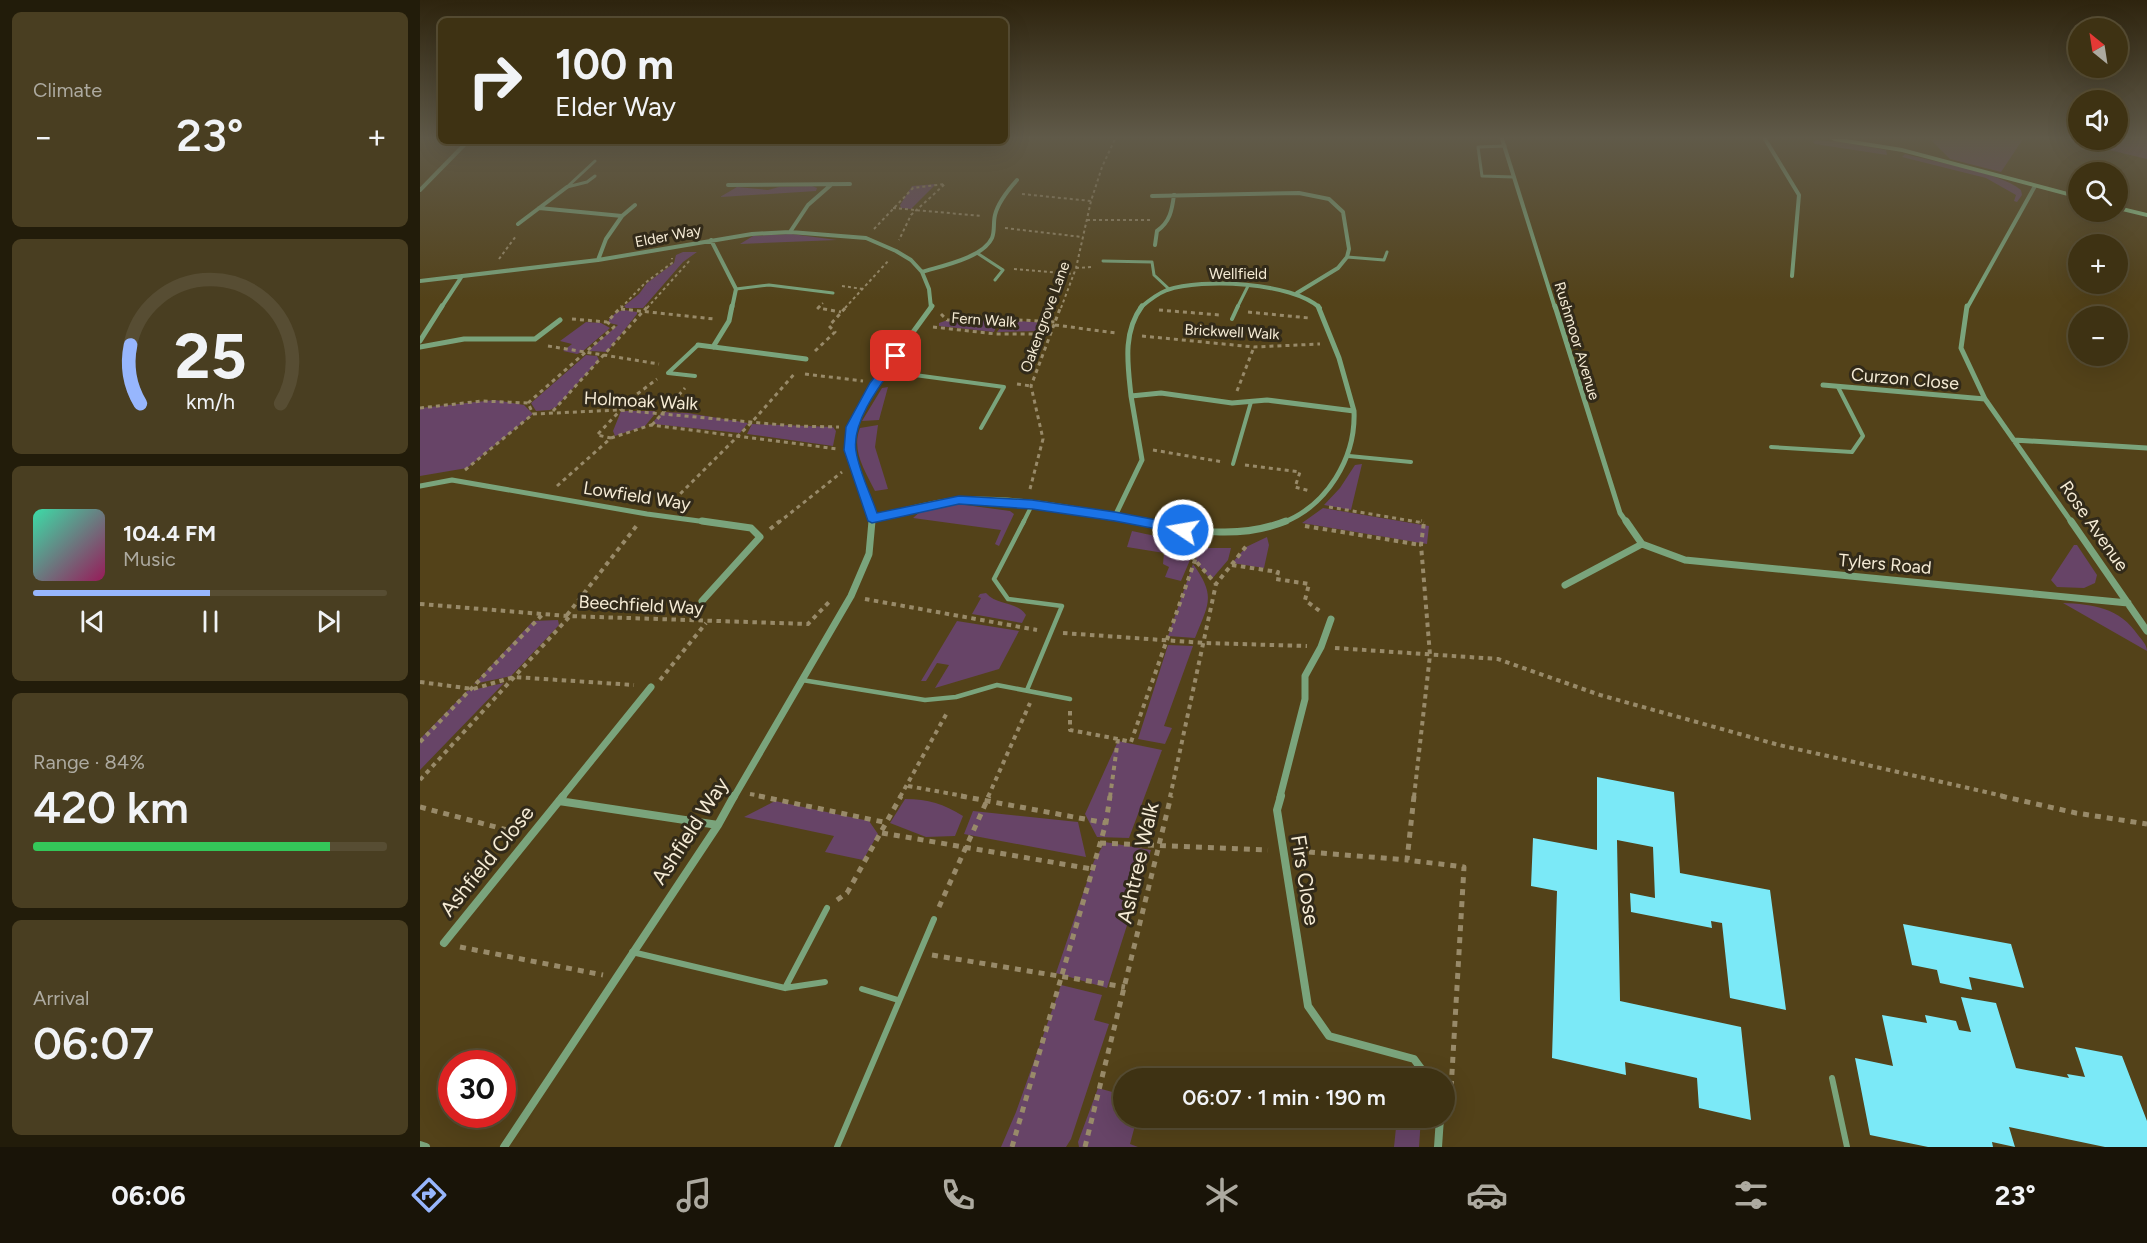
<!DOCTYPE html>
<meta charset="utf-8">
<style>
body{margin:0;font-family:Figtree,sans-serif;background:#493e21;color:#f1f3f6;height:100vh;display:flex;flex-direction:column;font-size:22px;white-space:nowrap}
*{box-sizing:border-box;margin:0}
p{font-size:20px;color:#adaaa0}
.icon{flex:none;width:33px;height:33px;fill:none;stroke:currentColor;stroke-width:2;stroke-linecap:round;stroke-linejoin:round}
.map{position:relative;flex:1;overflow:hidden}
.details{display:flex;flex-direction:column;gap:12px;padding:12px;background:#221c0a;width:420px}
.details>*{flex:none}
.banner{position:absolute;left:18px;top:18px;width:570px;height:126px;border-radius:9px;box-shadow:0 6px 24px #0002,0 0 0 2px #574d33;background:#3e3213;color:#f1f3f6;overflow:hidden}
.needle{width:39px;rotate:330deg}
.controls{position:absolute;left:1648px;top:18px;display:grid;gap:12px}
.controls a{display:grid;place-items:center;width:60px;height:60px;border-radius:50%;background:#3e3213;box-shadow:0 6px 24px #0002,0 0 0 2px #574d33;font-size:30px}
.speed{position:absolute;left:18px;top:1050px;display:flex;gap:12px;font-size:30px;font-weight:700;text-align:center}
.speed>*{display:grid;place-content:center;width:78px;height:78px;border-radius:50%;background:#3e3213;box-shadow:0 6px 24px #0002,0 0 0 2px #574d33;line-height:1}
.speed .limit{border:9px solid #d22;background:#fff;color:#111}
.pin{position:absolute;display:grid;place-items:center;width:51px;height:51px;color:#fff;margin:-26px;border-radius:12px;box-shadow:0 3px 9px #0006}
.me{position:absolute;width:66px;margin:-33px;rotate:282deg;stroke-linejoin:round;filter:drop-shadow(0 0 4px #0008)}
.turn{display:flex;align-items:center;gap:21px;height:126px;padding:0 18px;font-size:27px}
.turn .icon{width:78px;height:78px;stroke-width:2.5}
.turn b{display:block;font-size:42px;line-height:51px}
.big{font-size:45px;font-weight:600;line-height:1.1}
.details .tile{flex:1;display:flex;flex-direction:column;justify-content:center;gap:9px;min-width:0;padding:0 21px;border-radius:9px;background:#493e21}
.details .dial{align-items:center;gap:0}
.dial svg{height:156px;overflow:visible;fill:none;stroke:#574d33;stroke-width:7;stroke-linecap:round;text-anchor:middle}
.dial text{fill:#f1f3f6;stroke:none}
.song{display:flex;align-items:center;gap:18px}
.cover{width:72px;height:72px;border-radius:9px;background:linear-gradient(135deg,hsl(160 70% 55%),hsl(330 70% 35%))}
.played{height:6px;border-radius:3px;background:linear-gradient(90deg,#97b6fd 50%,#574d33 50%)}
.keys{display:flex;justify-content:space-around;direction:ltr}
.heat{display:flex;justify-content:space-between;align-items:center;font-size:33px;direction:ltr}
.charge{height:9px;border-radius:4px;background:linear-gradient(90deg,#34c759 84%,#574d33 0)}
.trip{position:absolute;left:693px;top:1068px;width:342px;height:60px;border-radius:30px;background:#3e3213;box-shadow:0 6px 24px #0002,0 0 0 2px #574d33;font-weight:600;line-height:60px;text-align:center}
.tabs{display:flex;height:96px;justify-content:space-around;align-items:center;background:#191408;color:#adaaa0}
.tabs .icon{width:42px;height:42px}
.tabs .selected{color:#97b6fd}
.tabs b{font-size:27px;color:#f1f3f6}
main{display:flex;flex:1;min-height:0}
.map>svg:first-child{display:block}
.green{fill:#674467}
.building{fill:#7be9f7}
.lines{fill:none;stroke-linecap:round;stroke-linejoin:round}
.path-far3{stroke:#988a69;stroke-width:2;stroke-dasharray:3 3;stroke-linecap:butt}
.path-far2{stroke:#988a69;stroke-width:3;stroke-dasharray:4 4;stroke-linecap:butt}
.path-far1{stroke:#988a69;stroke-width:4;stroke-dasharray:4.5 4.5;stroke-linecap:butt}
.path{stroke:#988a69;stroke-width:5;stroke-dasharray:6 6;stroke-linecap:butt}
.lane-far3{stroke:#7aa47c;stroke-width:3}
.lane-far2{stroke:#7aa47c;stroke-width:4}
.lane-far1{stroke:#7aa47c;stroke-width:4.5}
.lane{stroke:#7aa47c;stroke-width:6}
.street-far3{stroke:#7aa47c;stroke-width:4}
.street-far2{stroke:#7aa47c;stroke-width:5}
.street-far1{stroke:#7aa47c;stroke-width:7}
.street{stroke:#7aa47c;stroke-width:8}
.secondary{fill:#96d99a;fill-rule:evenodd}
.route{fill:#1a73e8;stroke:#114b97;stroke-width:1.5}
.labels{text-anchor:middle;stroke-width:6;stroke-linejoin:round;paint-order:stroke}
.far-street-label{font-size:15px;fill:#f5ebd5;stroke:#322a19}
.street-label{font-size:18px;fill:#f5ebd5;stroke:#322a19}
.near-street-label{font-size:21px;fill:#f5ebd5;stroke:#322a19}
</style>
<main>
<section class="details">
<div class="tile"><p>Climate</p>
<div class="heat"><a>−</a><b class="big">23°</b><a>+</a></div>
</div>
<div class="tile dial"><svg viewBox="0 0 100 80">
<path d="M14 69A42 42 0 1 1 86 69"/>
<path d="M14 69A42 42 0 0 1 9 39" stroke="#97b6fd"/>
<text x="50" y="56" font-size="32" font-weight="700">25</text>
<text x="50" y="72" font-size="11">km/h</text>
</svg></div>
<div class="tile">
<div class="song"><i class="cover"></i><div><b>104.4 FM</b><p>Music</p></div></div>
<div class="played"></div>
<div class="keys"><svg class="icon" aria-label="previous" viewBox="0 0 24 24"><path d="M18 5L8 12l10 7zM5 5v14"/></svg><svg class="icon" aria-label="pause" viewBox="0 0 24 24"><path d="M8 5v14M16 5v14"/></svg><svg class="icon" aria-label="next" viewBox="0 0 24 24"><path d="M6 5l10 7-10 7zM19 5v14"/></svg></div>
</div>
<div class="tile"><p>Range · 84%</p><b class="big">420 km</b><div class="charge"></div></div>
<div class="tile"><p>Arrival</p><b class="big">06:07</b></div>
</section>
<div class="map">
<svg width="1727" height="1147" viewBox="0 0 1727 1147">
<rect width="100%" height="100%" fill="#534219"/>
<!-- green -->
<path class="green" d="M1510,139H1603L1581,172L1530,159Z
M1643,139H1727V159Z
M1395,140L1421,142L1466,150L1467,155L1395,144L1393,142Z
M1485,154C1517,163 1577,171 1601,190L1602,195L1597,202L1594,201L1596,195L1566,178L1482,157Z
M516,184L491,209L481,208L480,205L492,186Z
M392,186L397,188L396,191L300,197L317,187L348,190L359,187Z
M371,234L417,240L320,244L333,236Z
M263,252H277L263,262L223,308H206L204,306L219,294L227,283L254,263L256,255Z
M204,310L217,312V314L187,352L170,351V349L198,325L189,323V319L197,312Z
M579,320L574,332L519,326V323L525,321Z
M586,320L627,323L623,331L577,332Z
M166,322L181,323L190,328L162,352L157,354L143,351L152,344L140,341Z
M166,355L177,356L179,360L136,407L130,410L116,411L111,403Z
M468,387L459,420L442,421L462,388Z
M75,400L104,405L113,414L47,468L0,476V408Z
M201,411H235V414L225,426L195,436L193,431Z
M242,412L268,413L328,423L320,433L234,424V421Z
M332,424L413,427L416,431L413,446L327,434Z
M458,425L455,447L468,489L455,491C445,471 431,450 440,428Z
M942,464L931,510L904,505L920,488L935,465Z
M538,504L590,511L594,514L579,546L575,544L581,530L493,518L501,511Z
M903,508L1009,526L1007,544L882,523Z
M712,531C738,537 754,537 770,560L761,581L745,577L749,567L743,564L744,553L707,547Z
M847,537L849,545L844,568L812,563L826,547Z
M1654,545H1657L1677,575L1675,583L1664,588L1637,587L1631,580Z
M781,548H811L808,560L791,580L775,561Z
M773,564C796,596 789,603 775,638L748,636Z
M566,593C577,606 597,601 606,615L602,623L552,614L561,598L558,597L560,594Z
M1643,603C1673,604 1700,608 1718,635C1722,640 1727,645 1727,651Z
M138,620L139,625L91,676L54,684L113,621Z
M537,621L599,631L579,669L515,688L529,665L517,663L506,681H501Z
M748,645L773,646L744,726L752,728L745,744L718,739Z
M84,683L0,770V739L47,691Z
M698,741L742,750L709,838L677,837L665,814Z
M485,799C509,799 523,804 543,816L535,836L506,837L470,823Z
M355,801L449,821L458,834L443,860L405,852L414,836L324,817Z
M553,811L658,822L666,857L544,834Z
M685,842L731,850L687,988L636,973L674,861Z
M641,985L682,995L674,1020L689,1024L651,1139L646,1147H581L596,1112Z
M678,1088L703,1095L704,1118H717L710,1144L718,1147H659L658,1142Z
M977,1118H1001L999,1147H974Z"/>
<!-- building -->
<path class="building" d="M1177,777L1254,792L1260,873L1350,890L1366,1010L1310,998L1302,923L1291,921L1292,928L1211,912L1210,893L1235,898L1233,847L1197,840L1200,1001L1321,1027L1331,1120L1279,1108L1277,1078L1205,1062L1206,1075L1132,1058L1137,891L1111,886L1113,838L1177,850Z
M1483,924L1591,944L1604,988L1549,977L1552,990L1520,983L1517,970L1492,965Z
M1541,997L1576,1003L1596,1068L1649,1078L1647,1074L1665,1077L1655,1047L1702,1056L1727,1121V1147H1685L1589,1127L1595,1147L1572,1142L1573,1147H1508L1450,1135L1435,1058L1473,1066L1462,1015L1507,1023L1505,1015L1536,1021L1539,1030L1551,1032Z"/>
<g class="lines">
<!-- path-far3 -->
<path class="path-far3" d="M602,194L671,201
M473,208L562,216
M667,220H732
M585,228L662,237
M454,229L493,188L525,184L491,215L479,240
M79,259L96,236
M656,268L672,267
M594,269L653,274
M422,286L443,289
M201,308L225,283L252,263V258
M227,308L271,259
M398,308L403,303
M425,308L469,260
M641,308L656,268L671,201L682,167L695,139"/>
<!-- path-far2 -->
<path class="path-far2" d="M400,306L398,308L421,312
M201,309L294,319
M739,310L800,315
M828,312L889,318
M521,314L527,320L582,319L636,322
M152,319L187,322
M635,325L696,333
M513,327L576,334H631
M722,336L834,347L900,344
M128,346L239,364
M395,351L415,332L409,326L427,306
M385,374L443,381
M597,384L611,386
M817,391L834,347
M108,403L194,327L187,322L202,306
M0,408L62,401L108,403L113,414
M133,411L228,306
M232,425L265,388
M191,438L231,425L418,449
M733,450L803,462
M825,465L880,472L875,487L890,491
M45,470L113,414L199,410L374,426L419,427
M137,486L191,438L177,435L212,398L237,379
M610,489L623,439L611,386L641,306
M249,505L332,422L376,372
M909,507L1004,523
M358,523L422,472"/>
<!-- path-far1 -->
<path class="path-far1" d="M885,526L1001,545
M350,529L360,521
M759,542L796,584
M812,565L858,572L856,579L889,584L885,600L901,612
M445,599L617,630
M0,604L147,616L388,624L411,600
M147,615L218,524
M643,633L785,643L887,646
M915,648L1078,659L1180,695L1359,745L1588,797
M240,680L286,623
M0,682L53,689L94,677L214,685
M650,711V730L698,739
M0,742L123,614
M0,780L150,616
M488,786L549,797
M330,794L346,797
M480,797L528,711
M568,797L610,703
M690,797L698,739L711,742L781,543
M750,797L796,584L828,544
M994,797L1010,655L1001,545L1004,522L1001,521"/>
<!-- path -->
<path class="path" d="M339,796L468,823
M541,796L686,823
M994,796L987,860L1044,867L1030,1107
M1581,796L1656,813L1727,824
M0,807L95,832
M462,833L672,869
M680,843L848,850
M877,851L987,860
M417,900L427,893L481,796
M519,907L569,796
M40,947L183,975
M512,955L705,987
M592,1147L686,823L690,796
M665,1147L751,796"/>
<!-- lane-far3 -->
<path class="lane-far3" d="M1085,146L1058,147L1062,176L1094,177
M147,187L175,161
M147,187L167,182L175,176
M557,253L583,270L575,280
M927,257L964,260L967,252
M683,261L732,262L734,275L749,289
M316,289L349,285L413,293
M817,308L828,286"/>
<!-- lane-far2 -->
<path class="lane-far2" d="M812,319L818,306
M465,371L584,387L561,428
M275,376L248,373L278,345
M1351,447L1432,452L1443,436L1418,387
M929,456L991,462
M813,464L831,402
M603,523L612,505"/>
<!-- lane-far1 -->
<path class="lane-far1" d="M604,521L574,579L588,599L642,606L607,690
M382,680L505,700L536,697L577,685L650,699"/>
<!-- lane -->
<path class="lane" d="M212,952L365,988L405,982
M365,988L407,908
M442,989L478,1000
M1412,1078L1427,1147
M417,1147L514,919"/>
<!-- street-far3 -->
<path class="street-far3" d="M1082,139L1135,308
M1345,139L1379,195L1372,276
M308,185L430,184
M0,190L48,141
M732,196L879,193L909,199L923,212L929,249L927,257L918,268L877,293
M119,208L202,216L186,239L178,260
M202,216L215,205
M98,224L147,187
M370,232L388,205L412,184
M291,240L316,289L312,308
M735,245L737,231C750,222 752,210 754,195
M502,272C521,266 563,258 572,238C575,231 573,223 575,215C578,202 588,190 597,180
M0,281L178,260L332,234L370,232L446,238L476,251L491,260L502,272L509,289L511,308
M21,308L42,276
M720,308C728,301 737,294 747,290C782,278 872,282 900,308
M1547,308L1615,186"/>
<!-- street-far2 -->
<path class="street-far2" d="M722,306C702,333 708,366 711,396L741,393L812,403L847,400L934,411
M898,306L919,358L934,411
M1135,306L1200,513L1207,523
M1547,306L1541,348L1565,399L1652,523
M0,341L22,306
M278,345L386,359
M0,347L44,339H115L140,320
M293,347L309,321L312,306
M1403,385L1565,399
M1594,440L1727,448
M0,486L32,480L227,514L294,523
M695,516L722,460L711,396
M452,518C479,512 506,503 534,500C594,495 672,511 731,523
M452,523V518L433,464L430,450L431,427L456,383L512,306
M862,523C907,506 936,458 934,411"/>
<!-- street-far1 -->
<path class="street-far1" d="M724,521C772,531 818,540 866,521
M1206,521L1222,544
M1651,521L1727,631
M1222,544L1265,560L1708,603
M1145,585L1222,544
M282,601L340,537L331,528L282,521
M142,797L231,687
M314,797L431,596L449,554L452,521
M860,797L885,699V676L901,647L911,619"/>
<!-- street -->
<path class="street" d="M861,796L857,810L888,1006L909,1036L994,1059L1008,1078
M139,801L298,825
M24,943L143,796
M0,1145L6,1147
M84,1147L298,825L314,796
M1018,1147L1020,1118"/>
<!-- secondary -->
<path class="secondary" d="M1411,139H1426L1482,148L1659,195V199L1482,152L1414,141Z
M1698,206L1727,213V217L1698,210Z"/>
</g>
<!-- sky -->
<linearGradient id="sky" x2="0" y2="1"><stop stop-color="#2e240e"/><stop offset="0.46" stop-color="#605a49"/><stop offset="1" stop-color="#605a49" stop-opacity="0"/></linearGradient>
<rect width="1727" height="299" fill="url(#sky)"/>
<!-- route -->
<path class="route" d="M476,353L481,356C464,380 431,420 436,451C439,471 450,493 457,513L539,496L612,500L695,512L763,525L768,527L770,530L768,533L763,534L695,521L612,509L539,504L452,523L448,521L424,450L426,427L450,383L472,354Z"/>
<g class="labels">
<!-- far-street labels -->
<g class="far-street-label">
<text transform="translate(248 236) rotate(-11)" y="5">Elder Way</text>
<text x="818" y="279">Wellfield</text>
<text transform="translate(625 317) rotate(-70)" y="5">Oakengrove Lane</text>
<text transform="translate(564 320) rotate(4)" y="5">Fern Walk</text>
<text transform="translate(812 332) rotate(3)" y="5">Brickwell Walk</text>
<text transform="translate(1157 341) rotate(73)" y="5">Rushmoor Avenue</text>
</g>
<!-- street labels -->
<g class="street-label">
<text transform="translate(1485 379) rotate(5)" y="6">Curzon Close</text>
<text transform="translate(221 401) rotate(3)" y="6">Holmoak Walk</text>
<text transform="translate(217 496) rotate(9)" y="6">Lowfield Way</text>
<text transform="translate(1674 526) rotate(55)" y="6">Rose Avenue</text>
<text transform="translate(1465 564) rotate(5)" y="6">Tylers Road</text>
<text transform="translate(221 605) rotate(3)" y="6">Beechfield Way</text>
</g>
<!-- near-street labels -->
<g class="near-street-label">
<text transform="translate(270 831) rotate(-57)" y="7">Ashfield Way</text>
<text transform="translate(67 861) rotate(-51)" y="7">Ashfield Close</text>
<text transform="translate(718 863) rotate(-77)" y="7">Ashtree Walk</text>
<text transform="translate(885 880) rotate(81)" y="7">Firs Close</text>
</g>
</g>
</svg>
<div class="controls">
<a><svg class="needle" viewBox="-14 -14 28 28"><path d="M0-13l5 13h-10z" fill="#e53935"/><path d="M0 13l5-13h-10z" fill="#adaaa0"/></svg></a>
<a><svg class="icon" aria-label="sound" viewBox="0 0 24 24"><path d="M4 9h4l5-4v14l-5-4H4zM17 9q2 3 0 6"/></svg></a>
<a><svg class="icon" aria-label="search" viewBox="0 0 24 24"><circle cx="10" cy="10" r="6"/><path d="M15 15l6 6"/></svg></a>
<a>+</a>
<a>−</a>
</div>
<div class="speed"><div class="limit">30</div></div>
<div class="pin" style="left:476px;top:356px;background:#d93025"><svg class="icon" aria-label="arrive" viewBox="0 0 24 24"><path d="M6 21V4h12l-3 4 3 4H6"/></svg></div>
<svg class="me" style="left:763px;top:530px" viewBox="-20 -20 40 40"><circle r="17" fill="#1a73e8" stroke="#fff" stroke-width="3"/><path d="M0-11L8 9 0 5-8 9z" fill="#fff"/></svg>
<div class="trip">06:07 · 1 min · 190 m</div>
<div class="banner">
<div class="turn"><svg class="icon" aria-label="right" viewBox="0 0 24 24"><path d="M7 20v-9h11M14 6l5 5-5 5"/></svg><div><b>100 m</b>Elder Way</div></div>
</div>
</div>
</main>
<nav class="tabs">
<b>06:06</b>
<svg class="icon selected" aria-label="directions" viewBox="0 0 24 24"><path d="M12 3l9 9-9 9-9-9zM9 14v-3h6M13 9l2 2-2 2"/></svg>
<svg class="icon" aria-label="music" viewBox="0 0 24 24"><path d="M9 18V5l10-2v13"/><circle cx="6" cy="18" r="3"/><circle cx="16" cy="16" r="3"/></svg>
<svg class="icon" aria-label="phone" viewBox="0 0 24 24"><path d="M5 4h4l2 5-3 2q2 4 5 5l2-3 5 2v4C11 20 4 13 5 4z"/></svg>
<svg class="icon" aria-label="climate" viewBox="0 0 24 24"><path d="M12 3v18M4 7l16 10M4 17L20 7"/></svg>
<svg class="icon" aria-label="car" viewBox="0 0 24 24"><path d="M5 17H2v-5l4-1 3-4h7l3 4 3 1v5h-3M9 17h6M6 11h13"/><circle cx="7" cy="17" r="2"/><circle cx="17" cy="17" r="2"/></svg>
<svg class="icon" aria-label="filters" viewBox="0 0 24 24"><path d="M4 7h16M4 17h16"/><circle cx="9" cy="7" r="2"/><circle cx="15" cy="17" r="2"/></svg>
<b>23°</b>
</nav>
